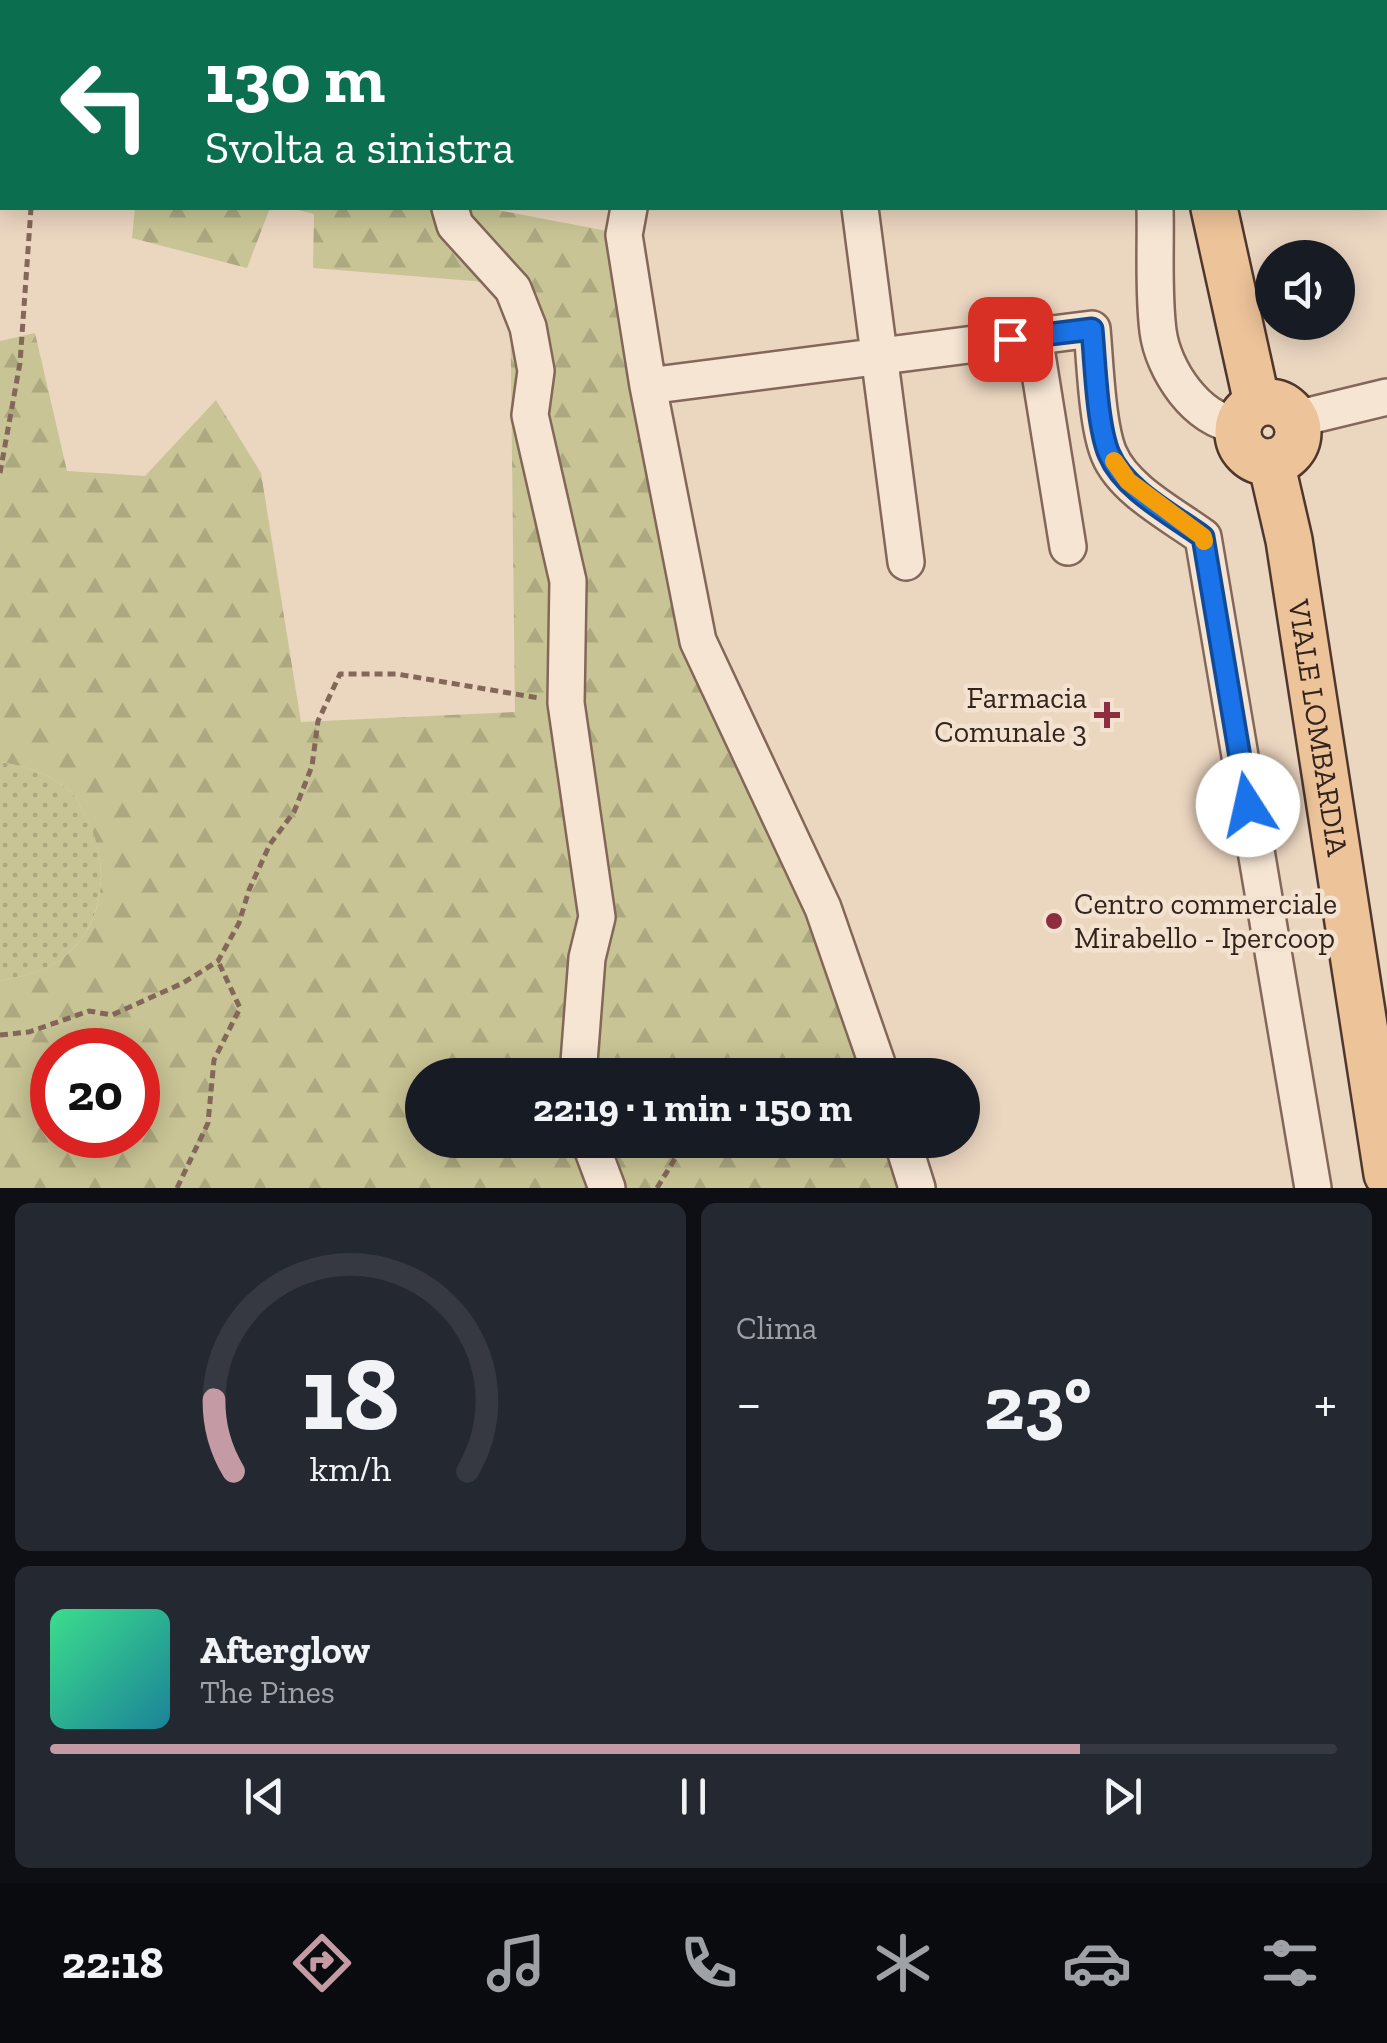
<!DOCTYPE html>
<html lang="it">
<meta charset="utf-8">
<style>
body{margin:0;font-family:"Zilla Slab",serif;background:#242831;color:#f1f3f6;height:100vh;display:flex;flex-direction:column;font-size:38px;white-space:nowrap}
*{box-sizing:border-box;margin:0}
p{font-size:32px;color:#9ea1a6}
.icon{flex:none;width:55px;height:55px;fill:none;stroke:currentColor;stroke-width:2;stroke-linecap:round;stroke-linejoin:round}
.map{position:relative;height:1188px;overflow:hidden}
.panel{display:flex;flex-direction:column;gap:15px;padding:15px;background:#0d0f14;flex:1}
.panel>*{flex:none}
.guide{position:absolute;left:0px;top:0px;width:1388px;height:210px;box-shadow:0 5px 25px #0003;background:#0b6e4f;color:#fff;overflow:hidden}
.buttons{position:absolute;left:1255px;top:240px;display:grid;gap:20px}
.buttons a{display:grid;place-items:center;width:100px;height:100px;border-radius:50%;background:#171b24;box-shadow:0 5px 25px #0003;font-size:50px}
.speed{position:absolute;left:30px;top:1028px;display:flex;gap:20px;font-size:50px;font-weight:700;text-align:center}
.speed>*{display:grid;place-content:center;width:130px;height:130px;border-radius:50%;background:#171b24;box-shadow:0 5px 25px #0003;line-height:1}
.speed .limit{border:15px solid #d22;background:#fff;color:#111}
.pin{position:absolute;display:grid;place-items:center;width:85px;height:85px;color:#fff;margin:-42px;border-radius:20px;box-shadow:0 5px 15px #0006}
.me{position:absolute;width:110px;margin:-55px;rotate:350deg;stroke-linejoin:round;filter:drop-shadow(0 0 8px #0008)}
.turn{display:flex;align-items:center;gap:35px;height:210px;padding:0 40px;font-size:45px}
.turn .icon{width:130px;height:130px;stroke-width:2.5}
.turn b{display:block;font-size:70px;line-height:85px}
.big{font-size:75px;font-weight:800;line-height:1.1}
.panel .widget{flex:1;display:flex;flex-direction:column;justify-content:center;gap:15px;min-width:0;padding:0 35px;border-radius:15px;background:#242831}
.panel .dial{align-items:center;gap:0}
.dial svg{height:260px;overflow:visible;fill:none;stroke:#363941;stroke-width:7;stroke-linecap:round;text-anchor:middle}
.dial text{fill:#f1f3f6;stroke:none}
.song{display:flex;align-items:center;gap:30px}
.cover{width:120px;height:120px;border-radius:15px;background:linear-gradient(135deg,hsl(150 70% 55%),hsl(190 70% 35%))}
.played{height:10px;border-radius:5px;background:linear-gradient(90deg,#c49aa4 80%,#363941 80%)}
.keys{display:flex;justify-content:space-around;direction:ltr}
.heat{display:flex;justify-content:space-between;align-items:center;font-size:55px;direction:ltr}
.panel .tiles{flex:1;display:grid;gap:15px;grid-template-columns:1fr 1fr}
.widget:last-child{grid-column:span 2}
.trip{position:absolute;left:405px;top:1058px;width:575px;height:100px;border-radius:50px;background:#171b24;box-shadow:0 5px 25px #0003;font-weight:800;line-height:100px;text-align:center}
.dock{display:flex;height:160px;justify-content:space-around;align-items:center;background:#090b0e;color:#9ea1a6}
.dock .icon{width:70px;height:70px}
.dock .on{color:#c49aa4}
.dock b{font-size:45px;color:#f1f3f6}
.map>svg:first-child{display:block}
.green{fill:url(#green-dots)}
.forest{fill:url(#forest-firs);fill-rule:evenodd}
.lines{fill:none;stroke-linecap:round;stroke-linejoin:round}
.minor-casing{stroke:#836759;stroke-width:40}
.major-casing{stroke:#50372e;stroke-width:50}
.path{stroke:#836759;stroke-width:5;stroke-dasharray:8 5;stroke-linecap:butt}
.minor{stroke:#f6e5d3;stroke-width:35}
.major{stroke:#edc399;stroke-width:45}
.route-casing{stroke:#114b97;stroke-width:25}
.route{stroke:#1a73e8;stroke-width:18}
.slow{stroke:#f59e0b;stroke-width:18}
.poi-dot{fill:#8e2d40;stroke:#f3e2cf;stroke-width:4}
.labels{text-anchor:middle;stroke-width:9;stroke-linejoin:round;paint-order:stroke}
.poi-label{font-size:30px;fill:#33231d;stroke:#f3e2cf;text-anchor:end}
.street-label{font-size:30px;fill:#33231d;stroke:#f3e2cf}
</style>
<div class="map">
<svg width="1387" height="1188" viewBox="0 0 1387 1188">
<defs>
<pattern id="green-dots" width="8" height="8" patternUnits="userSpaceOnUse" patternTransform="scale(2.5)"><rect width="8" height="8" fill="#c8c495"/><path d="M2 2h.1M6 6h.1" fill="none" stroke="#aca880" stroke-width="1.8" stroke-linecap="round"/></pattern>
<pattern id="forest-firs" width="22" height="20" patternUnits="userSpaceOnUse" patternTransform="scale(2.5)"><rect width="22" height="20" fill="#c8c495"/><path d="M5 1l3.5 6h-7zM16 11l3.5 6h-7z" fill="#aca880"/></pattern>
</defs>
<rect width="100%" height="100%" fill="#ebd6c0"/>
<!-- green -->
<path class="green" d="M0,762C24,765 52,775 70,791C77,797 81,809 86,817C110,862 107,923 64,957C47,971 21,977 0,981Z"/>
<!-- forest -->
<path class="forest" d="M135,208H270L247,268L132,238Z
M290,208H487L607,231L696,659L821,925L865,1075H422V1140H884L898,1188H0V981C21,977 47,971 64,957C107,923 110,862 86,817C81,809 77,797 70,791C52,775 24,765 0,762V341L35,333L67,471L145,476L216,400L261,473L301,722L515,712L510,284L313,268L314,214ZM52,1050H138V1135H52Z"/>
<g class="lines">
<!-- minor casing -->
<g class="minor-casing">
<path id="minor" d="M353,0L354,2
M833,0V2
M1006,0V2
M1101,0V2
M450,208L455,225L513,289L528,327L536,371L530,415L568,581L566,703L597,917L587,958L578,1075
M629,208L624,235L648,386L698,641L823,908L881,1075
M860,208L906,562
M1155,208C1156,248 1153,291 1158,331C1163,370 1197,421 1238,425
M1034,336L1068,547
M648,386L1092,329C1095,361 1097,426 1109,454C1124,490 1173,515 1203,537L1313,1188
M1296,419L1387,397
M589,1140L607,1188
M902,1140L917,1188"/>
</g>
<!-- major casing -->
<g class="major-casing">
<g id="major">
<path d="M1162,0L1163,2"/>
<path d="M1214,208L1257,403"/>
<circle cx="1268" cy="432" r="30"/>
<path id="s1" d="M1271,462L1289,540L1387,1174"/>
</g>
</g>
<!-- path -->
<path class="path" d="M66,2L67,0
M0,473L20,363L31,208
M0,1035L29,1032L89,1011L112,1015L183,983L218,961L239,923L249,890L270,844L294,812L312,766L318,721L340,674H397L539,698
M859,1140L874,1157
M177,1188L208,1123L214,1060L240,1008L218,961
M657,1188L676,1157L708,1140"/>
<!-- minor -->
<use href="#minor" class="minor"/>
<!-- major -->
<use href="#major" class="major"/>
</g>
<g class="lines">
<!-- route casing -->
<g class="route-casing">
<path id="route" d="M1010,339L1092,329C1095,361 1097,426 1109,454C1124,490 1173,515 1203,537L1248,805"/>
</g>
<!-- route -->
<use href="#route" class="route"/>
<!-- slow -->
<path class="slow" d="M1114,461L1128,481L1203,537L1204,541"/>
</g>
<!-- markers -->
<g class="poi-dot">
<path d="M1102 700h10v10h10v10h-10v10h-10v-10h-10v-10h10z"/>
<circle cx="1054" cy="921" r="10"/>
</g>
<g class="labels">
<!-- poi labels -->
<g class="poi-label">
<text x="1087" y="708">Farmacia<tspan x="1087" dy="34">Comunale 3</tspan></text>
<text x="1074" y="914" text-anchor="start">Centro commerciale<tspan x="1074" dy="34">Mirabello - Ipercoop</tspan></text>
</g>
<!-- street labels -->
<g class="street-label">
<text dy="10" stroke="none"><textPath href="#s1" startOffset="270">VIALE LOMBARDIA</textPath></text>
</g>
</g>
</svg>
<div class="buttons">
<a><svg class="icon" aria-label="sound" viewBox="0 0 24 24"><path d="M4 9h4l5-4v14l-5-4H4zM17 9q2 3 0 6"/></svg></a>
</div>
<div class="speed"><div class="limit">20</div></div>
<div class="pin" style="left:1010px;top:339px;background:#d93025"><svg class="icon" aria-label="arrive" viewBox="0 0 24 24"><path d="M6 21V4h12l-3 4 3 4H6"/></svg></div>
<svg class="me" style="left:1248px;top:805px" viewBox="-20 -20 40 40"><circle r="19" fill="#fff"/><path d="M0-13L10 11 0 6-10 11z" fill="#1a73e8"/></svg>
<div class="trip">22:19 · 1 min · 150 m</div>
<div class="guide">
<div class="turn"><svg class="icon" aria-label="left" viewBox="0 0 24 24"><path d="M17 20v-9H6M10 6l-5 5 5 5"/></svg><div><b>130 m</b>Svolta a sinistra</div></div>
</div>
</div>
<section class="panel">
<div class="tiles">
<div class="widget dial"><svg viewBox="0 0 100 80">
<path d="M14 69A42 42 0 1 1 86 69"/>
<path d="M14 69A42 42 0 0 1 8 47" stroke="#c49aa4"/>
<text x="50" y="56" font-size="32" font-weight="700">18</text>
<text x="50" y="72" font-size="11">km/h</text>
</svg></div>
<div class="widget"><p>Clima</p>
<div class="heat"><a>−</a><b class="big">23°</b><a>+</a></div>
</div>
<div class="widget">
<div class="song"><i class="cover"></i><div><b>Afterglow</b><p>The Pines</p></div></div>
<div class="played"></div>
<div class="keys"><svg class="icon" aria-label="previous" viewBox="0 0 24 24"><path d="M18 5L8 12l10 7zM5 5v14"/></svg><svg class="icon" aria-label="pause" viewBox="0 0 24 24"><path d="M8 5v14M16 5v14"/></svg><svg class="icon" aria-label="next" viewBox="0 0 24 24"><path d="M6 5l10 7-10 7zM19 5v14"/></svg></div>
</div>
</div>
</section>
<nav class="dock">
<b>22:18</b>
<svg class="icon on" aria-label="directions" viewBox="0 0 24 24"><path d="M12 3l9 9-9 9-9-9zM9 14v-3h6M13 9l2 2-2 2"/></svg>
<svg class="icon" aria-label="music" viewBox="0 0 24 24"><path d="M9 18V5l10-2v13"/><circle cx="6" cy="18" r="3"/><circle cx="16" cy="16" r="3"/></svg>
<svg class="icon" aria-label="phone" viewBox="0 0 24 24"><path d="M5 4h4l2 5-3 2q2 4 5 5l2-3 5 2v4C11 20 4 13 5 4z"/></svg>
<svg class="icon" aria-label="climate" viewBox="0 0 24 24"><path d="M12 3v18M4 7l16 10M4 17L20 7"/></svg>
<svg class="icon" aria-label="car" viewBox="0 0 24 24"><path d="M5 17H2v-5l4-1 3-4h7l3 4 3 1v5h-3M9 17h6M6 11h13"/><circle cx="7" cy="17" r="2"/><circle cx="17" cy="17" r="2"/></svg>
<svg class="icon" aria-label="filters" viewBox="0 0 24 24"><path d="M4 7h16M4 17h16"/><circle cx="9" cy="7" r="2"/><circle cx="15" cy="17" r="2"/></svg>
</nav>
